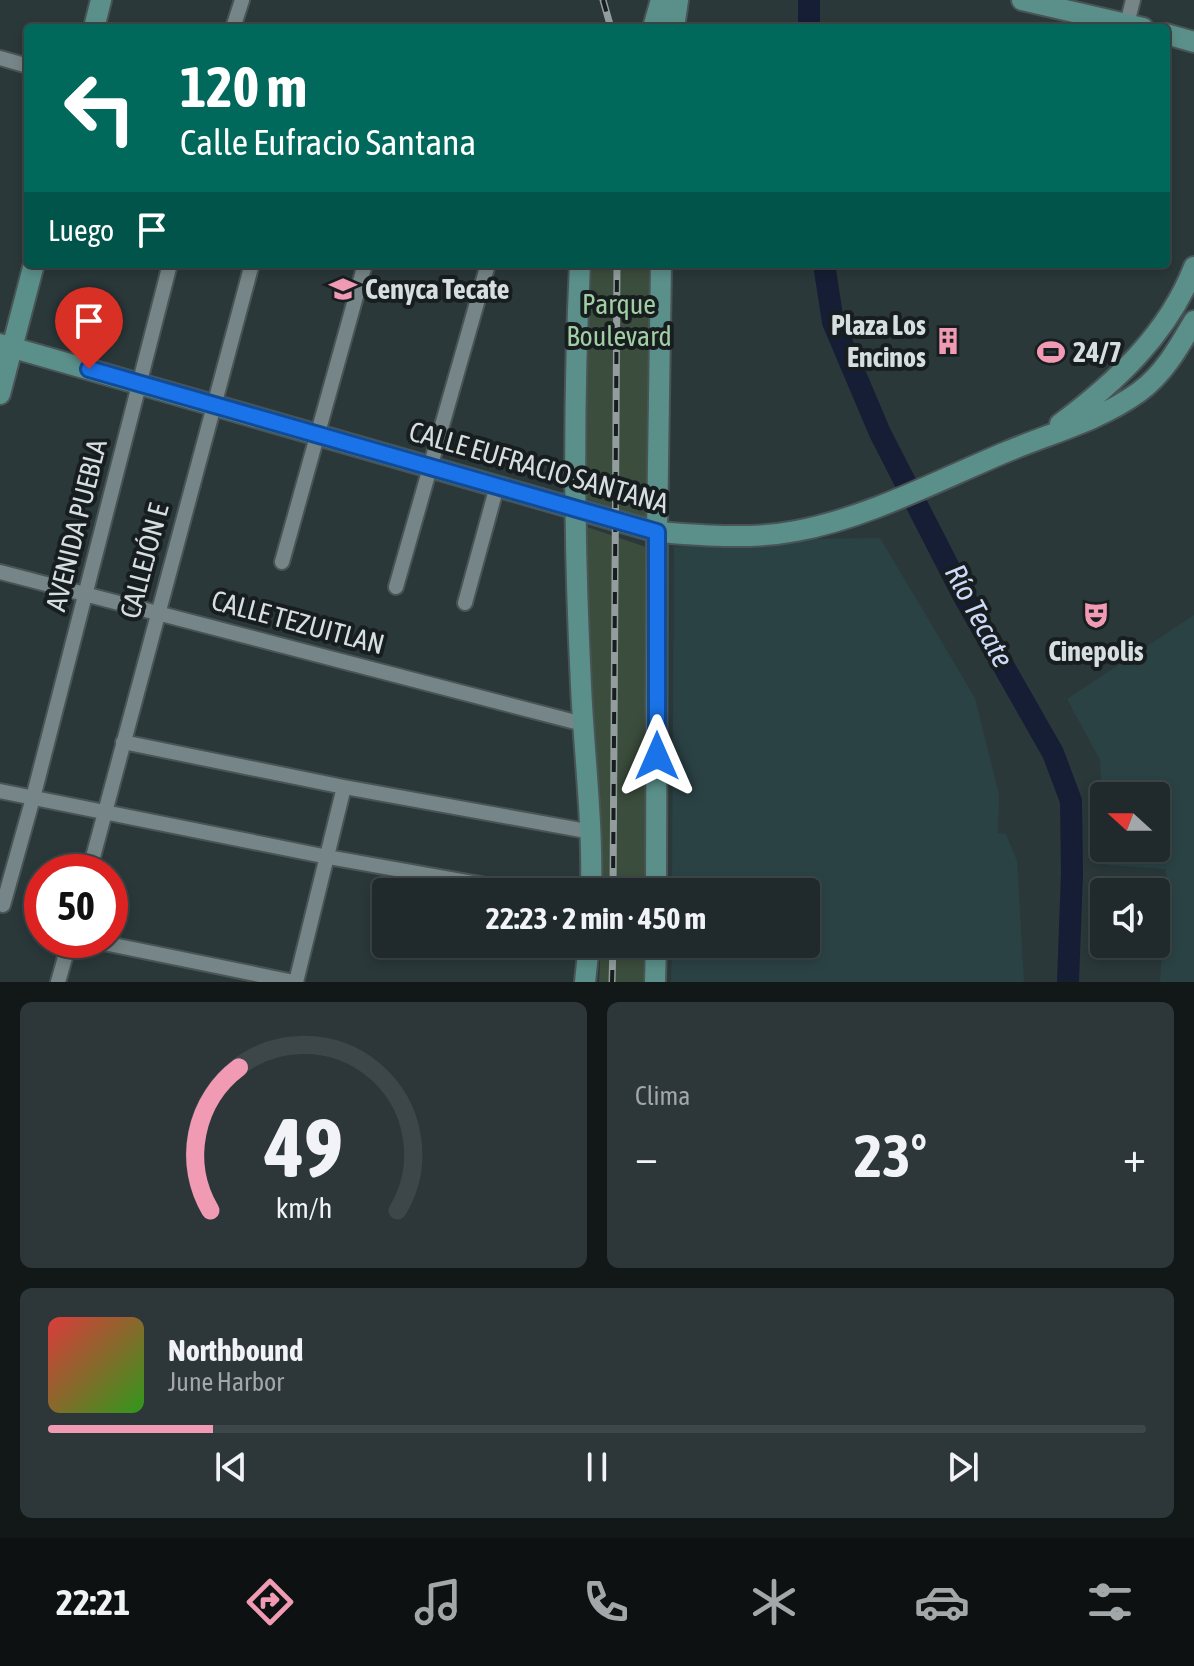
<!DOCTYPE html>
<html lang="es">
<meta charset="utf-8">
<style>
body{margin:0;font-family:"Asap Condensed",sans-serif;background:#2d3638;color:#f1f3f6;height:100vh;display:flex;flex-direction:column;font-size:30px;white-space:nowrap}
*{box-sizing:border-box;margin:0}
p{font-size:26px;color:#a2a7a9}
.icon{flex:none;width:44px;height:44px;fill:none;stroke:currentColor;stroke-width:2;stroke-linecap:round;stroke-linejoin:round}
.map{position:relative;height:982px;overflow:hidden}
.panel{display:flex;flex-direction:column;gap:20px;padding:20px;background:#121718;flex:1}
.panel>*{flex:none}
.top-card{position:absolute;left:24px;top:24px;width:1146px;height:244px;border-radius:8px;box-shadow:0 4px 12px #0003,0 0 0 2px #3d4648;background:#00695c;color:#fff;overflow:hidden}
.needle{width:52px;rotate:291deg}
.controls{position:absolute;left:1090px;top:782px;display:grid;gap:16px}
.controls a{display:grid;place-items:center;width:80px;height:80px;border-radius:8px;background:#202a2c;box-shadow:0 4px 12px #0003,0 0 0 2px #3d4648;font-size:40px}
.speed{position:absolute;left:24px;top:854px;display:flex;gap:16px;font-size:40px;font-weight:700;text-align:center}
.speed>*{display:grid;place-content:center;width:104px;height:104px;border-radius:50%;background:#202a2c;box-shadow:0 4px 12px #0003,0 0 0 2px #3d4648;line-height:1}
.speed .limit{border:12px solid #d22;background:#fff;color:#111}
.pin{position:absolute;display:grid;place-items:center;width:68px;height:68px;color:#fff;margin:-82px -34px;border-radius:50% 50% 50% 0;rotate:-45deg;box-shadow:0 0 8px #0007}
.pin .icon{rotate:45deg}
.me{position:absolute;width:88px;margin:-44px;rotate:0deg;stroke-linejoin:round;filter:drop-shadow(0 0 6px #0008)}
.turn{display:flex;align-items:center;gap:28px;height:168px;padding:0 24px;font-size:36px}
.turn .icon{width:104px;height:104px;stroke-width:2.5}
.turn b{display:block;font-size:56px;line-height:68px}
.then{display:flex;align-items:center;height:76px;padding:0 24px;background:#0003;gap:16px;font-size:30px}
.big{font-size:60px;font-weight:700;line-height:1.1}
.panel .widget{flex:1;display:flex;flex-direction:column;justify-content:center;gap:12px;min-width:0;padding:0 28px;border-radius:12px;background:#2d3638}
.panel .dial{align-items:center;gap:0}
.dial svg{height:208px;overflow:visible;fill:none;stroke:#3d4648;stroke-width:7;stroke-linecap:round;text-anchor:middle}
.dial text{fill:#f1f3f6;stroke:none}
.song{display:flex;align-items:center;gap:24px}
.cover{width:96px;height:96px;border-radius:12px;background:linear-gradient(135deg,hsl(0 70% 55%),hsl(110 70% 35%))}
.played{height:8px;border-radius:4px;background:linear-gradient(90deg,#f09ab4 15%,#3d4648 15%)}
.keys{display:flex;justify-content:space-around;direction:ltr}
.heat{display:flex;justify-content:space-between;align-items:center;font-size:44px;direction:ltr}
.panel .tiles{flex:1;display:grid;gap:20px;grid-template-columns:1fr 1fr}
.widget:last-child{grid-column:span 2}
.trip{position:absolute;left:372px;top:878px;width:448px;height:80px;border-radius:8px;background:#202a2c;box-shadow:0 4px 12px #0003,0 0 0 2px #3d4648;font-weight:700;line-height:80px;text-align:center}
.tabs{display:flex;height:128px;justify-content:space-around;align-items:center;background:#0d1112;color:#a2a7a9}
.tabs .icon{width:56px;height:56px}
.tabs .current{color:#f09ab4}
.tabs b{font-size:36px;color:#f1f3f6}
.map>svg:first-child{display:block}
.built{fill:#2b4245}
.green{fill:#3b4d3c}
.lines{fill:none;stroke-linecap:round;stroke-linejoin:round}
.river{stroke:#161e35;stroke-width:22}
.street-casing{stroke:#495456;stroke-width:18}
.secondary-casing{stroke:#495456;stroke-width:24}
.street{stroke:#768587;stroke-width:14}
.secondary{stroke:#5b908a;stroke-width:20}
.rail-casing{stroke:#939d9e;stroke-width:7}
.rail{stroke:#181e1f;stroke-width:4;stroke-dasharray:12;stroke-linecap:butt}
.route-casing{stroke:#114b97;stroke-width:20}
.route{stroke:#1a73e8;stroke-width:14}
.labels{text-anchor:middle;stroke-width:8;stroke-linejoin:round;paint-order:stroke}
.poi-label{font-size:28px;font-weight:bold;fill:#d6dedf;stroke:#181e1f;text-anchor:start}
.park-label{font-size:28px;fill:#a1cea3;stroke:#181e1f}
.street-label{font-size:28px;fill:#d6dedf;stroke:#181e1f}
.water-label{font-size:30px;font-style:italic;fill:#cdd9f9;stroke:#181e1f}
</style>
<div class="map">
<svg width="1194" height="982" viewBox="0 0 1194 982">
<rect width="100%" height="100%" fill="#2a383a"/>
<!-- built -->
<path class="built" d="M880,538L975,698L999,795L998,833L1006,834L1017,861L1024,982H671L672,944H806V892H672L674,547L799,539Z
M1194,615V982H1160L1166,869L1106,865L1105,848H1156V796H1104V835L1100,760L1067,699Z"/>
<!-- green -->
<path class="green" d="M590,264H653L648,518L587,499L586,318Z
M584,526L646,547L645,605L649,617L646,892H602L598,794L582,710Z
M601,944H646V982H599Z"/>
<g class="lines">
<!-- river -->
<path class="river" d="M809,28V0
M824,264L833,322L880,433L962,593L1053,753L1071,801L1072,873L1068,982"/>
<!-- street casing -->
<g class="street-casing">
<path id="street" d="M1127,24L1133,0
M233,28L242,0
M0,58L28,66
M282,562L365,264
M0,572L583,724
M396,587L488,264
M465,603L497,486
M123,742L344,787L592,832
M0,791L328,857L524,892
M89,872L252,264
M3,905L33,798L170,264
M89,940L294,982
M58,982L70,940
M296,982L344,787"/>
</g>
<!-- secondary casing -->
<g class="secondary-casing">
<path id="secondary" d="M1022,0L1143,28
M94,28L101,0
M653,28L661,0
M674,28L678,0
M1166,34L1194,42
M580,264C573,404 574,545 581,685C584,754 593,822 591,892
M0,344L657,532C703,535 750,540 796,531C867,518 939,480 1006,452C1051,433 1099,421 1139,392C1163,375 1179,347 1194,321
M0,394L34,264
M1060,424C1116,382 1168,334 1194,267
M656,892L657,532L661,264
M585,982L589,944
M655,982L656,944"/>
</g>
<!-- street -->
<use href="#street" class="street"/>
<!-- secondary -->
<use href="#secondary" class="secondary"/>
<!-- rail casing -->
<g class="rail-casing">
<path id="rail" d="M603,0L611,28
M613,892L617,264
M612,982L613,944"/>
</g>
<!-- rail -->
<use href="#rail" class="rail"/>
</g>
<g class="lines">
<!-- route casing -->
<g class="route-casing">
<path id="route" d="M89,369L657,532V756"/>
</g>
<!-- route -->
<use href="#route" class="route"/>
</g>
<!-- icons -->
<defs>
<g id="university-bare" transform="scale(2.16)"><path d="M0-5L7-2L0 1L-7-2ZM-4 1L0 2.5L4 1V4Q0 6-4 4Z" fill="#f09ab4" stroke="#181e1f" stroke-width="2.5" paint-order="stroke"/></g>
<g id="building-bare" transform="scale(2.16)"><path d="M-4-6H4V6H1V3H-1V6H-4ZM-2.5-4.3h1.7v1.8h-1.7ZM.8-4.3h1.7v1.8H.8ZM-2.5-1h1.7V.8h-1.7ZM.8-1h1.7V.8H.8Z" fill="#f09ab4" stroke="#181e1f" stroke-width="2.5" paint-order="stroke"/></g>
<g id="stadium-bare" transform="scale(2.16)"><path d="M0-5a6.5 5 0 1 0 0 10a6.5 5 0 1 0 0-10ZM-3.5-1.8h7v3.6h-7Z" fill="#f09ab4" stroke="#181e1f" stroke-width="2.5" paint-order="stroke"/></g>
<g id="theatre-bare" transform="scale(2.16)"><path d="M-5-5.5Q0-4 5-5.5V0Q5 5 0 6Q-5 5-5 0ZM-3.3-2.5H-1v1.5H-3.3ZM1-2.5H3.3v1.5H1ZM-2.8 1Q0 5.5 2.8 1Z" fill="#f09ab4" stroke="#181e1f" stroke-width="2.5" paint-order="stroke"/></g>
</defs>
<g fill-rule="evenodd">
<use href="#university-bare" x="343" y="289"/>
<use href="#building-bare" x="948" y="341"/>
<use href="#stadium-bare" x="1051" y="352"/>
<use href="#theatre-bare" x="1096" y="615"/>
</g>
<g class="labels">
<!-- poi labels -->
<g class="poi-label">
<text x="365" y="299">Cenyca Tecate</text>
<text x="926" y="335" text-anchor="end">Plaza Los<tspan x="926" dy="32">Encinos</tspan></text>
<text x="1073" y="362">24/7</text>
<text x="1096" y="661" text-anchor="middle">Cinepolis</text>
</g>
<!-- park labels -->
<g class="park-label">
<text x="619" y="314">Parque<tspan x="619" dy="32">Boulevard</tspan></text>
</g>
<!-- street labels -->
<g class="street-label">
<text transform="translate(539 467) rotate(16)" y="10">CALLE EUFRACIO SANTANA</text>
<text transform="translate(76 525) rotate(-76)" y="10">AVENIDA PUEBLA</text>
<text transform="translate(144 561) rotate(-75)" y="10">CALLEJÓN E</text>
<text transform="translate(298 622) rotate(15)" y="10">CALLE TEZUITLAN</text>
</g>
<!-- water labels -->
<g class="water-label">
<text transform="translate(979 616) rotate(62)" y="10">Río Tecate</text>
</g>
</g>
</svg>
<div class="controls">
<a><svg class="needle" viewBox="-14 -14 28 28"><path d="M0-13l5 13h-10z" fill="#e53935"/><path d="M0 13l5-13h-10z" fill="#a2a7a9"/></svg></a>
<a><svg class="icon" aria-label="sound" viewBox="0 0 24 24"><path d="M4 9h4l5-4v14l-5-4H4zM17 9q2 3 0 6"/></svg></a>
</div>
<div class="speed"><div class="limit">50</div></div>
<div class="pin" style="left:89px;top:369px;background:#d93025"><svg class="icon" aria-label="arrive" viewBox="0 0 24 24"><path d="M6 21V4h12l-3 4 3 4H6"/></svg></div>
<svg class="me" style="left:657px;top:756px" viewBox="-20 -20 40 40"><path d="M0-17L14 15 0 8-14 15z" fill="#1a73e8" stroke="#fff" stroke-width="4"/></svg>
<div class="trip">22:23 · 2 min · 450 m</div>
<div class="top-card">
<div class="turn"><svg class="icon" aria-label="left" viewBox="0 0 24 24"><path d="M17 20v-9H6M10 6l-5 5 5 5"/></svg><div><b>120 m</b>Calle Eufracio Santana</div></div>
<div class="then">Luego<svg class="icon" aria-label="arrive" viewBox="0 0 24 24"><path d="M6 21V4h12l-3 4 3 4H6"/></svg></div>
</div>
</div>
<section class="panel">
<div class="tiles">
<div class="widget dial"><svg viewBox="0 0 100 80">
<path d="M14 69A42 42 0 1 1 86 69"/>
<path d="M14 69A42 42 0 0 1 25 14" stroke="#f09ab4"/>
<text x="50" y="56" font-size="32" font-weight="700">49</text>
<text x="50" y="72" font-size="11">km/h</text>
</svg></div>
<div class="widget"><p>Clima</p>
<div class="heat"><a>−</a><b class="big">23°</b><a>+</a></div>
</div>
<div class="widget">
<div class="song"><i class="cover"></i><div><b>Northbound</b><p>June Harbor</p></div></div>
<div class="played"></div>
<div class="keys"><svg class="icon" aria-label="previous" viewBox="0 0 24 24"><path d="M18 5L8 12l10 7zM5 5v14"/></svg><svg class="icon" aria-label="pause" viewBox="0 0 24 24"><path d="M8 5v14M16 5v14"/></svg><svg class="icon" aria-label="next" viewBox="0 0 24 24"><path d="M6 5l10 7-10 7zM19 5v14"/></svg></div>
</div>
</div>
</section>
<nav class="tabs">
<b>22:21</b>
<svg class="icon current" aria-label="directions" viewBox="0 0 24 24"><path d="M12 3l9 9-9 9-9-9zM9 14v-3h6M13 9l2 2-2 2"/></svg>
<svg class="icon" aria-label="music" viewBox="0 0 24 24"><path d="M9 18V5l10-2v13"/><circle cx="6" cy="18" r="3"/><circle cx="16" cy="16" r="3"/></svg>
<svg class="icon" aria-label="phone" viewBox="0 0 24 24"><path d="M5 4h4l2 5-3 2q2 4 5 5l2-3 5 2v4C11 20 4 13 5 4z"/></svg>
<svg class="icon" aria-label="climate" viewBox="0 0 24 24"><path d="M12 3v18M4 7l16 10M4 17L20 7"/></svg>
<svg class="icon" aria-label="car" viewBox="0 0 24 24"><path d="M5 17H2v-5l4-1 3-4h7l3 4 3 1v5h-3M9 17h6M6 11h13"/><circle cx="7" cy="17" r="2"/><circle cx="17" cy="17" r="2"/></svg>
<svg class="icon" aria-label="filters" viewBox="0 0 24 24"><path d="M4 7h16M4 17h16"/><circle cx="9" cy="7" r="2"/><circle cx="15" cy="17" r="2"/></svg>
</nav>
